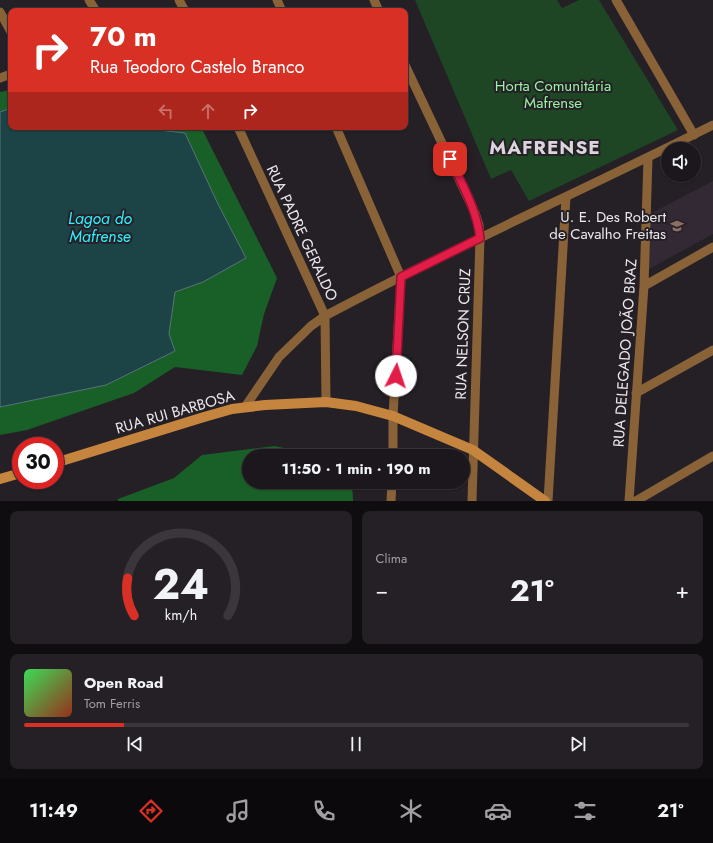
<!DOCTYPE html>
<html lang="pt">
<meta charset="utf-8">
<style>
body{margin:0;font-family:Jost,sans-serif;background:#252025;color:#f1f3f6;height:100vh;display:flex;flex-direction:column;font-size:15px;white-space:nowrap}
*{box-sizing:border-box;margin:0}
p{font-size:13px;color:#a09fa3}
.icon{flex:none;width:22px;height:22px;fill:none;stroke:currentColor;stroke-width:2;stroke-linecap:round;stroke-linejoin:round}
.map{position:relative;height:501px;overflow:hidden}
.details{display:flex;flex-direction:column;gap:10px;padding:10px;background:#0f0d0f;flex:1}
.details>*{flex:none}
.top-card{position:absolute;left:8px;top:8px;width:400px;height:122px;border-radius:8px;box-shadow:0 1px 3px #0004,0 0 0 1px #3a363b;background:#d93025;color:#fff;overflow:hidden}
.fabs{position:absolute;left:661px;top:142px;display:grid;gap:8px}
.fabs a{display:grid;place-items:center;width:40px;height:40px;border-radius:50%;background:#1c171c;box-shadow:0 1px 3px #0004,0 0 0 1px #3a363b;font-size:20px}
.speed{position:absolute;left:12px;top:437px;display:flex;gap:8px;font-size:20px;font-weight:700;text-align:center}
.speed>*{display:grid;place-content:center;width:52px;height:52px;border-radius:50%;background:#1c171c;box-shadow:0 1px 3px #0004,0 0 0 1px #3a363b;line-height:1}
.speed .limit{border:6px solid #d22;background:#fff;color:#111}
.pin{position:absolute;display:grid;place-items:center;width:34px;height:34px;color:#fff;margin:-17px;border-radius:8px;box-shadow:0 2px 6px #0006}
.me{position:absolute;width:44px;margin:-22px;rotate:4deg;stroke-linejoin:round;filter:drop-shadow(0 0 3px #0008)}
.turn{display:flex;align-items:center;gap:14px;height:84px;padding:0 16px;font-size:18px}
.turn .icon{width:52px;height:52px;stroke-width:2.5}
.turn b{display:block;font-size:28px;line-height:34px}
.lanes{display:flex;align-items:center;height:38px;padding:0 16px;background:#0003;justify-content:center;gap:20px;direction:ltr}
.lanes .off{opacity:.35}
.big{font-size:30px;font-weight:700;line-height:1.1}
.details .card{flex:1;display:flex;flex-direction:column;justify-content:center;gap:6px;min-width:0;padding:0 14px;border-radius:8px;background:#252025}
.details .dial{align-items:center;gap:0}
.dial svg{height:104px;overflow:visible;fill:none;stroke:#3a363b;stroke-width:7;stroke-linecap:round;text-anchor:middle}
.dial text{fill:#f1f3f6;stroke:none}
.song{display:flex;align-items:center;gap:12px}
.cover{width:48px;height:48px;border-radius:6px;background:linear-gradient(135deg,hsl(130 70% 55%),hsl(10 70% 35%))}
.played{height:4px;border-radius:2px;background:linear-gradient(90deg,#d93025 15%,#3a363b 15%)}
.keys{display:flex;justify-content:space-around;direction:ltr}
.heat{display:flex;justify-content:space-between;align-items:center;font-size:22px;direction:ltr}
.details .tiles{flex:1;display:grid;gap:10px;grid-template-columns:1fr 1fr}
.card:last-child{grid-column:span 2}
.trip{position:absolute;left:242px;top:449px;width:228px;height:40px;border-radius:20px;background:#1c171c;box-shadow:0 1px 3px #0004,0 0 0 1px #3a363b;font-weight:700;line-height:40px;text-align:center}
.menu{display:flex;height:64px;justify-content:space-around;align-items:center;background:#0b090b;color:#a09fa3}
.menu .icon{width:28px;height:28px}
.menu .active{color:#d93025}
.menu b{font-size:18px;color:#f1f3f6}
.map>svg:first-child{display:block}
.built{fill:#322934}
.green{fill:#1e4524}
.forest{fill:#196028}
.water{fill:#1c4447;stroke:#5a7578}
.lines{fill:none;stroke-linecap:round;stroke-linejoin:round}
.street{stroke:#896238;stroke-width:9}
.secondary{stroke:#c5853e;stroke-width:10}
.route-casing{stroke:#92132f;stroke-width:10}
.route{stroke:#e11d48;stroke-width:7}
.labels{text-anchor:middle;stroke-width:4;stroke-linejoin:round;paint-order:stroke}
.park-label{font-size:15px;fill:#96f2a1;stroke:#251f26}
.poi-label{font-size:15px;fill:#ebe7ec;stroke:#251f26;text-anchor:end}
.street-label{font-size:15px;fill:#ebe7ec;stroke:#251f26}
.water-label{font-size:16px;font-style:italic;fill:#2eeffc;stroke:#251f26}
.district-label{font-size:19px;font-weight:bold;letter-spacing:1px;fill:#dbd4dd;stroke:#251f26}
</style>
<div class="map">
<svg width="713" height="501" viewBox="0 0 713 501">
<rect width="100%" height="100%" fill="#251f26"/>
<!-- built -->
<path class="built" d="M713,181V234L640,274L642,218Z"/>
<!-- green -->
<path class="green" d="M415,0H557L562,8L579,0H599L678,130L529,201L511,170L491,179Z"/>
<!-- forest -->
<path class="forest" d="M11,90V108L0,112V92Z
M131,127H201L277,278L264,314L257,346L242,375L175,367L134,393L27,430L0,435V407L106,385L175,351L169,334L175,292L203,282L246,258L218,204L185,133Z
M275,446L321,456H249V482H352L353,501H118V499L174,478L202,455Z"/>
<!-- water -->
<path class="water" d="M11,108V127H131L185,133L218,204L246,258L203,282L175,292L169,334L175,351L106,385L0,407V112Z"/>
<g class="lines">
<!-- street -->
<path class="street" d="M89,0L96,11
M179,0L185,11
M277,0L282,11
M374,0L379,11
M616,0L694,135
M0,12L11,32
M405,65L475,213L479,225L480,238L472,501
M0,78L11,74
M238,127L325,316L326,402
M336,127L401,277L393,416V456
M644,286L713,247
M636,393L713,350
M245,407L279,357L311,326L325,316C452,248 584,190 713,125
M391,501L392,482
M548,501L566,197
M629,501L644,286L648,158
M636,501L713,456"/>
<!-- secondary -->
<path class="secondary" d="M55,463L204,417L232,409L265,405L326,402L356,406L393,416L473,450L545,501
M0,479L21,473"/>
</g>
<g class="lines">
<!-- route casing -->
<g class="route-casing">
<path id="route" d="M396,376L401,277L480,238C477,210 462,184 450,159"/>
</g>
<!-- route -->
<use href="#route" class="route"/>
</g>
<!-- icons -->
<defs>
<g id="school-bare" transform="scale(1.08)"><path d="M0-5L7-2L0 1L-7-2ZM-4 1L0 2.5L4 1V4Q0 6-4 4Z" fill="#8d6e63" stroke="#251f26" stroke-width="2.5" paint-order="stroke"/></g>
</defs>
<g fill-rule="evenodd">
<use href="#school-bare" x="677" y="226"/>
</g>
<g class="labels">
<!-- park labels -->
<g class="park-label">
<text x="553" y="91">Horta Comunitária<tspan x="553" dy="17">Mafrense</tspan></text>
</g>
<!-- poi labels -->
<g class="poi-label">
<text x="666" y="222">U. E. Des Robert<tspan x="666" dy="17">de Cavalho Freitas</tspan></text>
</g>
<!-- street labels -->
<g class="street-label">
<text transform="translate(302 233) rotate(65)" y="5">RUA PADRE GERALDO</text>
<text transform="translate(463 334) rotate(-88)" y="5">RUA NELSON CRUZ</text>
<text transform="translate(625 353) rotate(-86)" y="5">RUA DELEGADO JOÃO BRAZ</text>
<text transform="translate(175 412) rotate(-16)" y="5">RUA RUI BARBOSA</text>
</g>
<!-- water labels -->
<g class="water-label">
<text x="100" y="224">Lagoa do<tspan x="100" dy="18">Mafrense</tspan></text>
</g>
<!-- district labels -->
<g class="district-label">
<text x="545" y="154">MAFRENSE</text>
</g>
</g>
</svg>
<div class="fabs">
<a><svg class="icon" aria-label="sound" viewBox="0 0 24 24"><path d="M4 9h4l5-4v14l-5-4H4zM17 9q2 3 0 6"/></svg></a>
</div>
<div class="speed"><div class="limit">30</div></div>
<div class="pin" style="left:450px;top:159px;background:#d93025"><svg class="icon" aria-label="arrive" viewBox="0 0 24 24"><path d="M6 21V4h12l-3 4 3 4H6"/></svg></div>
<svg class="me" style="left:396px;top:376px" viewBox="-20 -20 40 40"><circle r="19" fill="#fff"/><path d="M0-13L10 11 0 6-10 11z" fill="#e11d48"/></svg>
<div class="trip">11:50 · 1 min · 190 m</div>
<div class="top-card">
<div class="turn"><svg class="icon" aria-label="right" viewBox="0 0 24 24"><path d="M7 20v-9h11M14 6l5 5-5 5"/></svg><div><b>70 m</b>Rua Teodoro Castelo Branco</div></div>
<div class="lanes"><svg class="icon off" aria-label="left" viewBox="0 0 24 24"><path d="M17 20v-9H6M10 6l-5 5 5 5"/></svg><svg class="icon off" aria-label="ahead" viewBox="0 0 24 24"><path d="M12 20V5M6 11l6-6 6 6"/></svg><svg class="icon" aria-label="right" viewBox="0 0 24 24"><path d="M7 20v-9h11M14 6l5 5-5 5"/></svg></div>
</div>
</div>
<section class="details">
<div class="tiles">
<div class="card dial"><svg viewBox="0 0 100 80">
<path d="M14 69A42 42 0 1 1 86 69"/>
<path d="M14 69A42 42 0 0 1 9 40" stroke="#d93025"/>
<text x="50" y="56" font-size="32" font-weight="700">24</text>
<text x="50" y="72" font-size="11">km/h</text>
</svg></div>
<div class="card"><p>Clima</p>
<div class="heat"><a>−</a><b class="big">21°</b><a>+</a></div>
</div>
<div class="card">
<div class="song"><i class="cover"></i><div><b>Open Road</b><p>Tom Ferris</p></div></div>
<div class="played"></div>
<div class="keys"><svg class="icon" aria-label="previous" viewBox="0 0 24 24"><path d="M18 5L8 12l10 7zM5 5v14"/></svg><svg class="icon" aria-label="pause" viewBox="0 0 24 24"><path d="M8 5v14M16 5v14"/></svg><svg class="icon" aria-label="next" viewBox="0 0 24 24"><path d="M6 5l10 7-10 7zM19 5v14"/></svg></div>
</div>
</div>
</section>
<nav class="menu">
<b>11:49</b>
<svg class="icon active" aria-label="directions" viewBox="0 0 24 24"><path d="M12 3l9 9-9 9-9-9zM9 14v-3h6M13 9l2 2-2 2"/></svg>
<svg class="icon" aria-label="music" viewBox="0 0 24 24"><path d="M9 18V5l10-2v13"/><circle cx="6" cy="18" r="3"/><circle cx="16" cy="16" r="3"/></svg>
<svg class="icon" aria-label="phone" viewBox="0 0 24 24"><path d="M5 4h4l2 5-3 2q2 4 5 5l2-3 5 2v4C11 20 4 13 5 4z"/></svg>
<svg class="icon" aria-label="climate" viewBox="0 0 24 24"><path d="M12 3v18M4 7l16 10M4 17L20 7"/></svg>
<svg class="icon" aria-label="car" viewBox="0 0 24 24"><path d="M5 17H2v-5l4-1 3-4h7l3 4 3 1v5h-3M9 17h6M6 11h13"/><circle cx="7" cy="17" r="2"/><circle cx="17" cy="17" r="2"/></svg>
<svg class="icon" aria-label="filters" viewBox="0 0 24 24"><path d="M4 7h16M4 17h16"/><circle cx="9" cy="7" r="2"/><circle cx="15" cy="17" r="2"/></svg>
<b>21°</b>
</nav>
